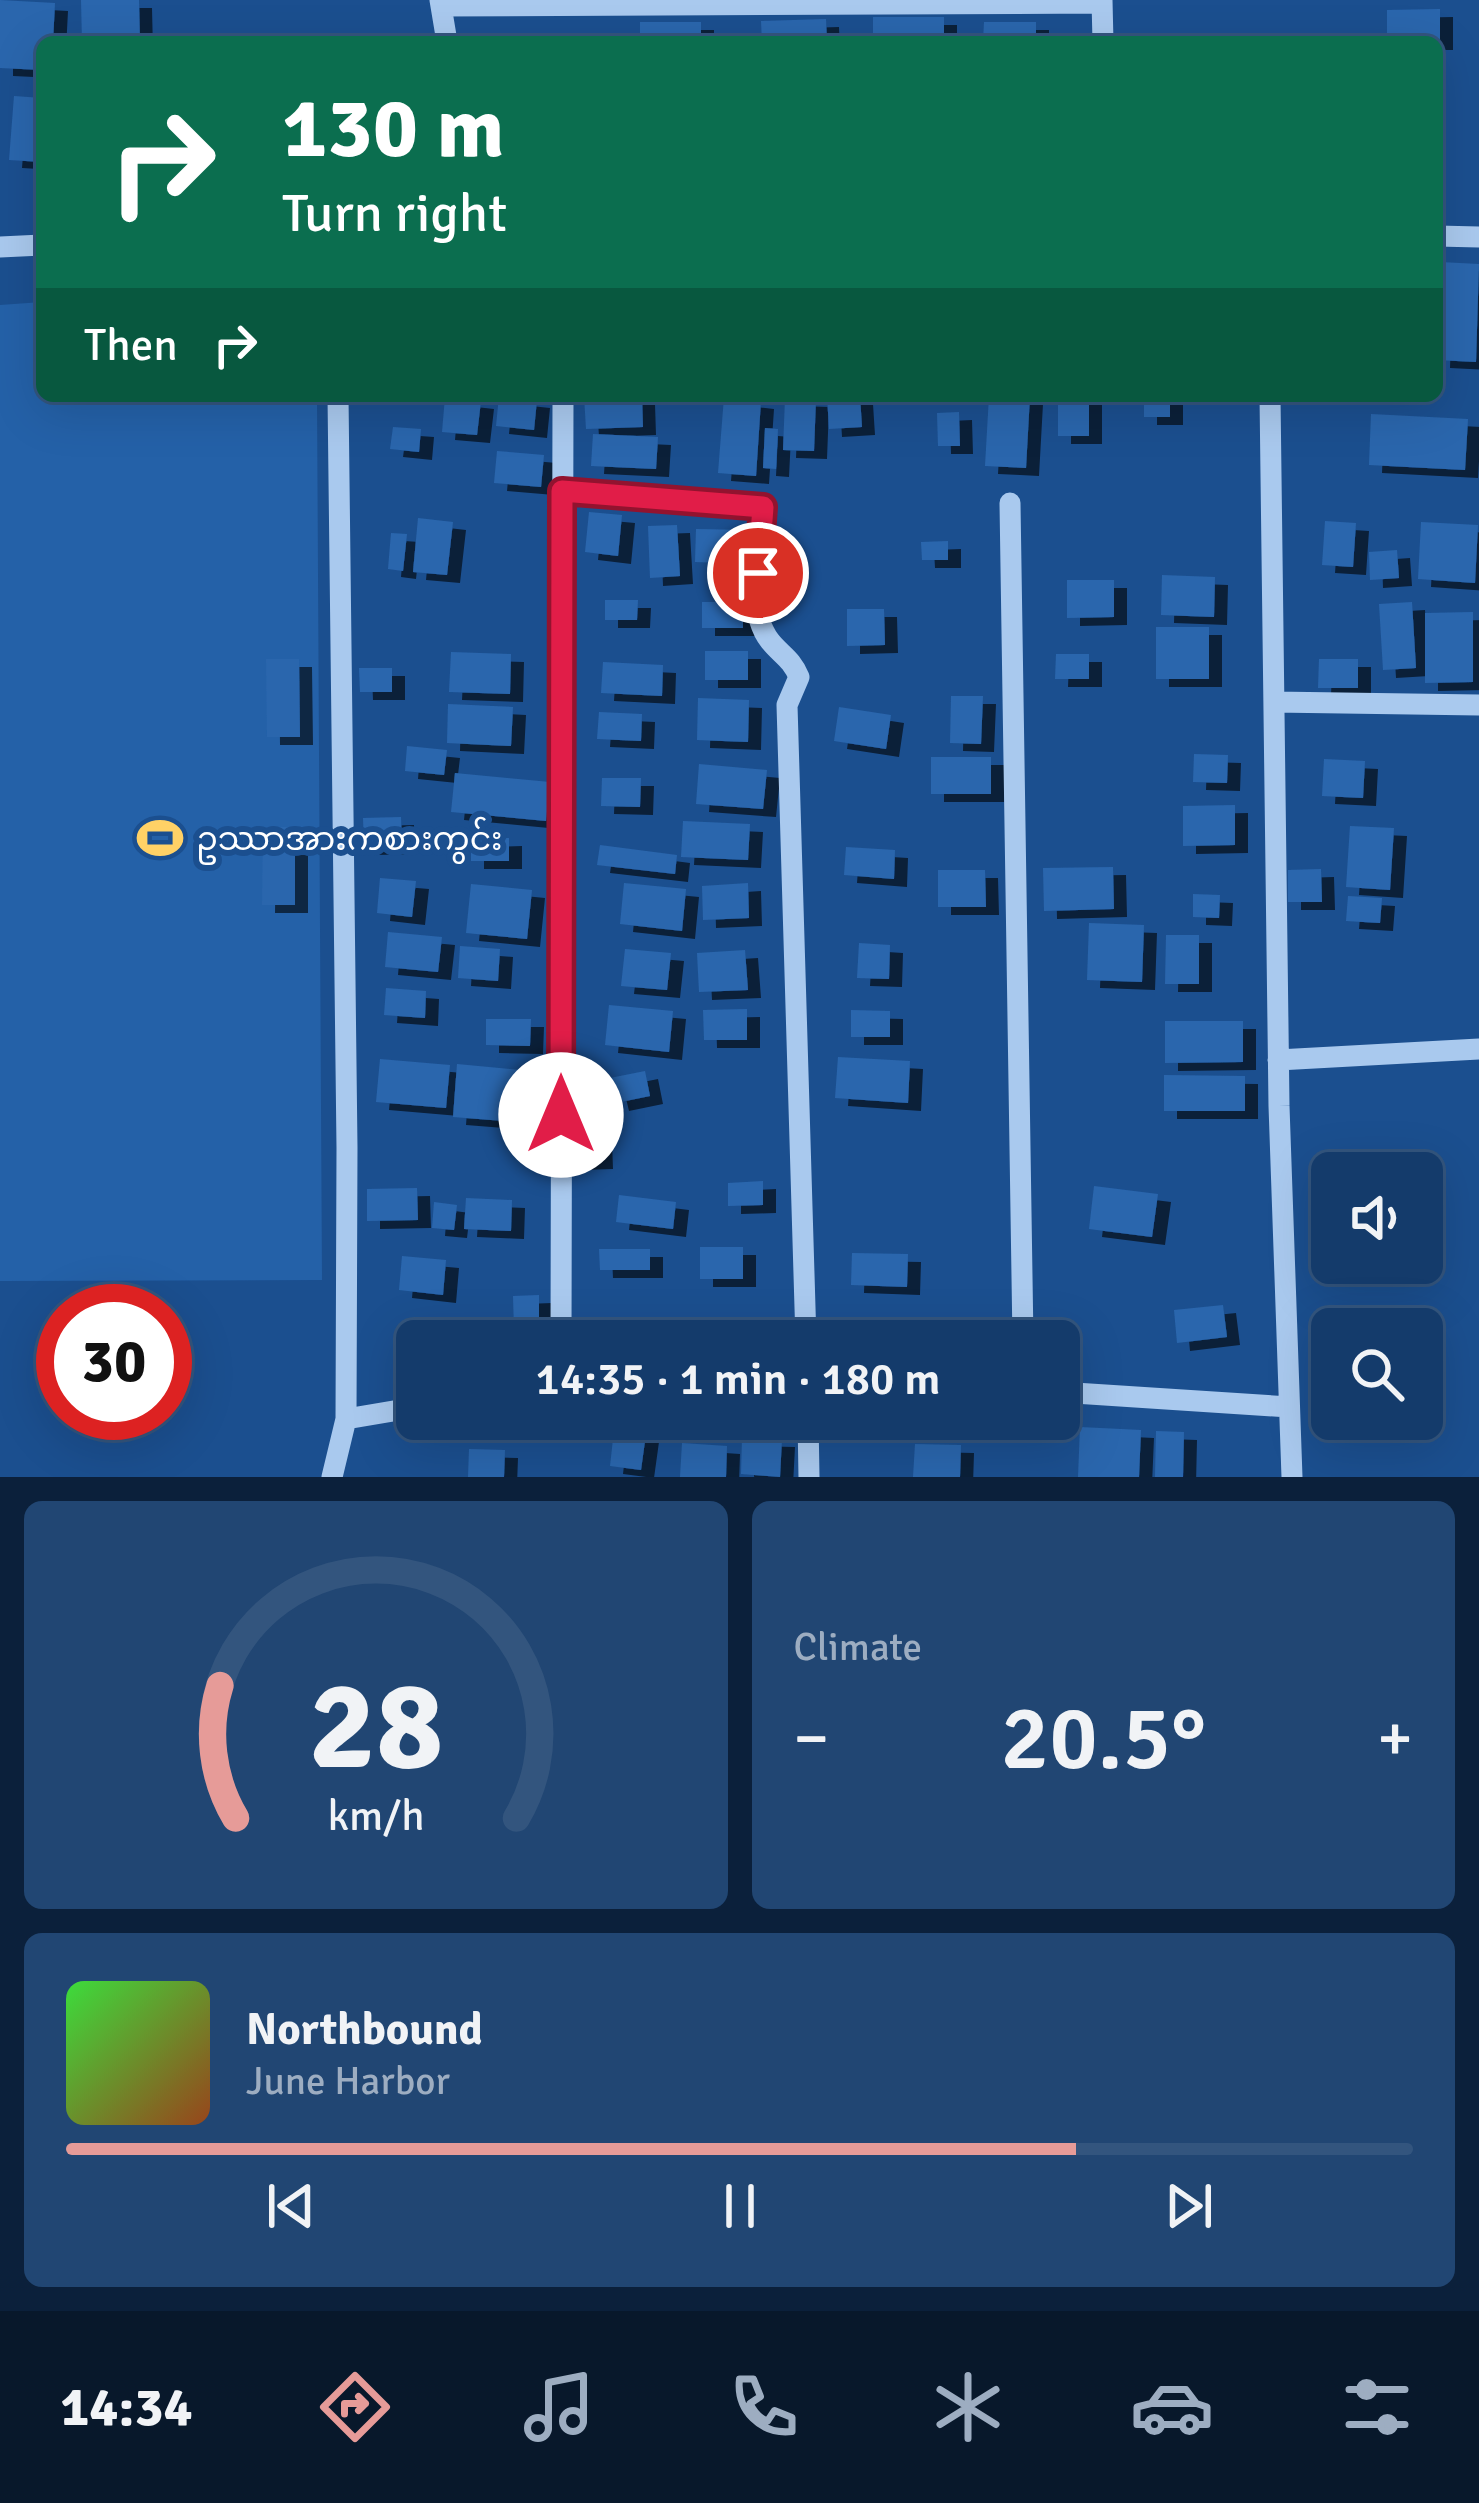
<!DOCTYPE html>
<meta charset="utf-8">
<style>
body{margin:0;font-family:Signika,"Noto Sans Myanmar",sans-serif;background:#214673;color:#f1f3f6;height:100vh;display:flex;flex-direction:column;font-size:45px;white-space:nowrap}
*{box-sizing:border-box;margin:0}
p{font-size:39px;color:#9dadc1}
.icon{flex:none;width:66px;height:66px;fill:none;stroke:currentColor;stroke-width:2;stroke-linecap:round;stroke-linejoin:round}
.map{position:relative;height:1477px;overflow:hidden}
.panel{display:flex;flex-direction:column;gap:24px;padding:24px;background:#0b203b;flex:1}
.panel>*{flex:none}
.top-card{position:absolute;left:36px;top:36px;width:1407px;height:366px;border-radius:18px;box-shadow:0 12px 48px #0002,0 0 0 3px #33557e;background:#0b6e4f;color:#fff;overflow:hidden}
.fabs{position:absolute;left:1311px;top:1152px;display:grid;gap:24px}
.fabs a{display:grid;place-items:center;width:132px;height:132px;border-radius:18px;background:#143b6b;box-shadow:0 12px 48px #0002,0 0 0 3px #33557e;font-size:60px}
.speed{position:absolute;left:36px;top:1284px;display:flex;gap:24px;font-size:60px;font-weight:700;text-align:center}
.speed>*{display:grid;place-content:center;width:156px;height:156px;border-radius:50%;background:#143b6b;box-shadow:0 12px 48px #0002,0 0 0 3px #33557e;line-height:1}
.speed .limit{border:18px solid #d22;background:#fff;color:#111}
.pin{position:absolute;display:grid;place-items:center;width:102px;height:102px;color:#fff;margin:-51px;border:6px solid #fff;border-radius:50%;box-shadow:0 3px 12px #0007}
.me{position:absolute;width:132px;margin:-66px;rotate:0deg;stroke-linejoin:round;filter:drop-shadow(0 0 9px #0008)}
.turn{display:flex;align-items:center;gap:42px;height:252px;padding:0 48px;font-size:54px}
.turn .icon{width:156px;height:156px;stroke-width:2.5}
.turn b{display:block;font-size:84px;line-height:102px}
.then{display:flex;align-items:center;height:114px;padding:0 48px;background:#0003;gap:24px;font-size:45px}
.big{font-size:90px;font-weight:600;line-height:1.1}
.panel .card{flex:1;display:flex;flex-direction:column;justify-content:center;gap:18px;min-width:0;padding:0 42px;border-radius:18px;background:#214673}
.panel .dial{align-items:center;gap:0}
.dial svg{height:312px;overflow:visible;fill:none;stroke:#33557e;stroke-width:7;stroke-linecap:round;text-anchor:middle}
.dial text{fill:#f1f3f6;stroke:none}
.song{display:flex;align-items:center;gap:36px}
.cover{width:144px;height:144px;border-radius:18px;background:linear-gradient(135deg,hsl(120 70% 55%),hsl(20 70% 35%))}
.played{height:12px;border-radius:6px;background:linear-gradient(90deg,#e69b98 75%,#33557e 75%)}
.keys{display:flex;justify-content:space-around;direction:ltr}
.heat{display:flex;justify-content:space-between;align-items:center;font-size:66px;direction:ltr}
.panel .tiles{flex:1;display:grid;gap:24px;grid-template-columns:1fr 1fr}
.card:last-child{grid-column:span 2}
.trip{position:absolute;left:396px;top:1320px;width:684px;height:120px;border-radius:18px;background:#143b6b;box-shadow:0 12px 48px #0002,0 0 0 3px #33557e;font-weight:600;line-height:120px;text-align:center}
.menu{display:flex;height:192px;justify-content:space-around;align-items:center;background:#08182b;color:#9dadc1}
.menu .icon{width:84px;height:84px}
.menu .active{color:#e69b98}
.menu b{font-size:54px;color:#f1f3f6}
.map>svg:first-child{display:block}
.green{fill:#2461a8}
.building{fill:#2a66ad;filter:url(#shadow)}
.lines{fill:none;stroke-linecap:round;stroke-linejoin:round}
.minor{stroke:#a9c9ee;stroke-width:21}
.route-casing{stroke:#92132f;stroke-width:30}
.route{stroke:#e11d48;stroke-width:21}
.labels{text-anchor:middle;stroke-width:12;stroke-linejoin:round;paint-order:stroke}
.poi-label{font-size:33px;fill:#fff;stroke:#1b4f8f;text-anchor:start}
</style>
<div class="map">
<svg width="1479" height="1477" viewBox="0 0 1479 1477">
<defs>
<filter id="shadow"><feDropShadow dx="13" dy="8" stdDeviation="0" flood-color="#0009"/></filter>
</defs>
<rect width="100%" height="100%" fill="#1b4f8f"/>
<!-- green -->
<path class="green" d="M42,302V396H317L322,1280L0,1281V305Z"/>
<!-- building -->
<path class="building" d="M0,0L55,3L53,42H42V70L0,68Z
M81,0H139L140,42H82Z
M1440,9V42H1387V10Z
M873,17H944V42H873Z
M826,19L827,42H762L761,21Z
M640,22H701V42H640Z
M984,22H1036V42H983Z
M14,96L42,98V162L9,160Z
M1440,262L1479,264L1476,362L1437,360Z
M499,396L537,400L534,430L496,426Z
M584,396H642L643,427L586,429Z
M827,396H860L862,427L829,429Z
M989,396H1030L1026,468L985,466Z
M1058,396H1089V436H1058Z
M1144,396H1170V417H1144Z
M445,397L481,401L477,435L442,432Z
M724,397L761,401L756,476L718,473Z
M785,398L816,399L814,451L783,450Z
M959,412L960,446H938L937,413Z
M1371,414L1468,419L1465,470L1369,465Z
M393,427L421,429L419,452L390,449Z
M765,428L778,429L776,469L763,468Z
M593,434L658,437L656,469L591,466Z
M497,451L544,455L541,487L494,483Z
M589,512L622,515L618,556L585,552Z
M418,518L453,522L447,575L413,572Z
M1325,521L1356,523L1353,567L1322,565Z
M1421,522L1478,525L1475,583L1418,579Z
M677,525L680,576L650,578L648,526Z
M696,529L749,530L748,564L695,562Z
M391,533L407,534L403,571L388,569Z
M948,541V560H922L921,542Z
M1397,550L1399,578L1370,580L1369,552Z
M1162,575L1215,577L1214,617L1161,615Z
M1067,580H1114V617L1067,618Z
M605,600H638L637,620H605Z
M702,602H743V628H702Z
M1412,602L1416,668L1383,670L1379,604Z
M847,609H884L885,645L847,646Z
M1473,612V682L1425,683V613Z
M1156,627H1209V679H1156Z
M705,651H748V680H705Z
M451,652L511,654L510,694L449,692Z
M1056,654H1089V679H1055Z
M266,659H299L300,737H267Z
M1319,659H1358V688H1318Z
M603,662L663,665L662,696L601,693Z
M359,668H392V692H360Z
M951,696H983L981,744L950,743Z
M698,698L749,700L748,742L697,740Z
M448,704L513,707L511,746L447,743Z
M839,707L891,715L886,749L834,741Z
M599,712L642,714L641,741L597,739Z
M407,746L447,750L444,775L405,771Z
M1194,754L1228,755L1227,783L1193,782Z
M931,757H991V794H931Z
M1324,759L1365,761L1363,798L1322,796Z
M699,764L767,770L763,809L696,804Z
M455,773L550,782L546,821L451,812Z
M602,778H641L640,807L601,806Z
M1235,805V845L1183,846V806Z
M401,817L402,846L364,847L363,818Z
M683,821L750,824L748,860L681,857Z
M1350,826L1394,828L1390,890L1346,887Z
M263,827H295V905H262Z
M509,838V861H471V839Z
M600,845L677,855L675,874L597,865Z
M846,847L895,850L894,879L844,875Z
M1113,867L1114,909L1044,911L1043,868Z
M1321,869L1322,902H1288V870Z
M938,870H985L986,907H938Z
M380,878L416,881L412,917L377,913Z
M624,883L686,889L682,931L620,924Z
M748,883L749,918L703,920L702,886Z
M471,884L532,890L527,939L466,933Z
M1193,894L1220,895L1219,918L1193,917Z
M1348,896L1382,898L1380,923L1346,921Z
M1089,923L1144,925L1142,982L1087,980Z
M388,932L442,937L438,972L385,967Z
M1166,935H1199V984H1165Z
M859,943L890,945L889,979L857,978Z
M460,946L500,949L498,981L458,978Z
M625,949L671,953L667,990L621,986Z
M745,950L748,990L699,992L697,953Z
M386,988L426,991L425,1018L384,1015Z
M609,1005L673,1011L669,1052L605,1045Z
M747,1009V1040H704L703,1010Z
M851,1010L890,1011V1037H851Z
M486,1019H531L530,1046L486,1045Z
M1165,1021H1243V1062L1165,1063Z
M838,1057L910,1061L908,1103L835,1098Z
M380,1059L450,1065L446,1108L376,1102Z
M457,1064L532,1071L527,1123L453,1117Z
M645,1071L650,1096L616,1103L610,1078Z
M1164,1075L1245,1076V1111H1164Z
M599,1133L600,1161L570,1162L568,1134Z
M763,1181V1205L728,1206V1183Z
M1094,1186L1158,1194L1152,1237L1089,1229Z
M417,1188L418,1220L367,1221V1189Z
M619,1195L676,1202L673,1229L616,1222Z
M466,1198L512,1200L511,1231L464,1229Z
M434,1202L457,1205L454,1230L432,1228Z
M700,1247H743V1279H700Z
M599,1249H650V1270H600Z
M852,1253L908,1254L907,1287L851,1285Z
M402,1256L446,1260L443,1295L399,1290Z
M539,1295V1328L514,1329L513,1296Z
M1223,1305L1227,1337L1177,1343L1174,1310Z
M1080,1427L1141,1430L1139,1477H1078Z
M614,1430L646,1434L641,1470L610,1466Z
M1156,1431L1184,1432L1183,1477H1155Z
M742,1438L782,1439L780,1477L741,1474Z
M682,1443L727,1446L726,1477H680Z
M915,1444L961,1445L960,1477H913Z
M469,1449L505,1450L504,1477H468Z"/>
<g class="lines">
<!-- minor -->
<path class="minor" d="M440,0L447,42
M1102,0L1103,42
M441,6L1102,3
M1437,236L1479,237
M0,247L42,245
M1270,396L1279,1106L1292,1477
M562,491L763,507C760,546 744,608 770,641C781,655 791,658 799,677L787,705L806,1341
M1010,503L1023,1341
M1274,702L1479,705
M1278,1060L1479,1049
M561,1341L563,396
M1059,1392L1289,1407
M346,1419L417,1407
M808,1419L809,1477
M332,1477L346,1419L347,1148L338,396"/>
</g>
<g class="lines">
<!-- route casing -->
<g class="route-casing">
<path id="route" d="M561,1115L562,491L763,507L758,573"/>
</g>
<!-- route -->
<use href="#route" class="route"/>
</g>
<!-- icons -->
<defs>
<g id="stadium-bare" transform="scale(3.6)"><path d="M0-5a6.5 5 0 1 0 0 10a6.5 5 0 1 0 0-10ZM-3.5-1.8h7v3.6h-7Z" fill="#ffd166" stroke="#1b4f8f" stroke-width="2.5" paint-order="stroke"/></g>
</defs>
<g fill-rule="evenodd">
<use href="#stadium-bare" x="160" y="838"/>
</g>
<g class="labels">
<!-- poi labels -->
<g class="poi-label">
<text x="196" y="850">ဥဿာ‌အားကစားကွင်း</text>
</g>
</g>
</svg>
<div class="fabs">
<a><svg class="icon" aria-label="sound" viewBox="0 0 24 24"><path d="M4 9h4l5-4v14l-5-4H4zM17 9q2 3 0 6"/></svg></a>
<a><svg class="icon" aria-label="search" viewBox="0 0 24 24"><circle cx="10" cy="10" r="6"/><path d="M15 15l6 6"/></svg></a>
</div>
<div class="speed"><div class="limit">30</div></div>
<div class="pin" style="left:758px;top:573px;background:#d93025"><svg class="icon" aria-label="arrive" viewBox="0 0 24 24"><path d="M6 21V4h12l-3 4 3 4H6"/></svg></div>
<svg class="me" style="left:561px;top:1115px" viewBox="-20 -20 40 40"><circle r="19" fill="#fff"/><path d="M0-13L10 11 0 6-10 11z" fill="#e11d48"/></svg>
<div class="trip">14:35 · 1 min · 180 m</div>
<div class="top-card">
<div class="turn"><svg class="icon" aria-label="right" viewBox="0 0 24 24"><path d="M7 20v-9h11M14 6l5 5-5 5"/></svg><div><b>130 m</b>Turn right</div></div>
<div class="then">Then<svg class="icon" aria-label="right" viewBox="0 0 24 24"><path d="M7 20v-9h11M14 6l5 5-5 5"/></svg></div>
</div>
</div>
<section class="panel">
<div class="tiles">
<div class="card dial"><svg viewBox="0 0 100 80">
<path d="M14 69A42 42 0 1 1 86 69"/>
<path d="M14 69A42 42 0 0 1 10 35" stroke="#e69b98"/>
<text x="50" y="56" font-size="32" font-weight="700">28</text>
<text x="50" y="72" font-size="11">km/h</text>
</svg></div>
<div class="card"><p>Climate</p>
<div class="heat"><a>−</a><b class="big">20.5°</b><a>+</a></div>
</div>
<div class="card">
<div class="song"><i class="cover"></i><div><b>Northbound</b><p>June Harbor</p></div></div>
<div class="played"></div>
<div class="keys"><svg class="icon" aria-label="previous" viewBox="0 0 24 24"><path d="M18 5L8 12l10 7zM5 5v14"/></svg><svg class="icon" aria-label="pause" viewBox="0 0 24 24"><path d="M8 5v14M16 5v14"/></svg><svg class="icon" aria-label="next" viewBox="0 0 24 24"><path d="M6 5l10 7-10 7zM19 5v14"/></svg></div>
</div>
</div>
</section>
<nav class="menu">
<b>14:34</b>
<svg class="icon active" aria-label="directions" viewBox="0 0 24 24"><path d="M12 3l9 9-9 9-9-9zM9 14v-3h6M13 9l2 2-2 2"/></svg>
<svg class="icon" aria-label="music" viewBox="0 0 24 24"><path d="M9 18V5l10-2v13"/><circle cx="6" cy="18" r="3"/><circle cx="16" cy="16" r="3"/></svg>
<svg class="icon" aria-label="phone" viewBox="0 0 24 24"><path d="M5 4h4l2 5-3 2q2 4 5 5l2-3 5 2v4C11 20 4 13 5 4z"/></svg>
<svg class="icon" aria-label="climate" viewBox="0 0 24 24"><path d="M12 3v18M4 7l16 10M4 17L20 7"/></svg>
<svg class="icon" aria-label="car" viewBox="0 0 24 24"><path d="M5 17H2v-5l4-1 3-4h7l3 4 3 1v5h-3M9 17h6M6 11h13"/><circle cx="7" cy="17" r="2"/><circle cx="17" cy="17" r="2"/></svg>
<svg class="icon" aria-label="filters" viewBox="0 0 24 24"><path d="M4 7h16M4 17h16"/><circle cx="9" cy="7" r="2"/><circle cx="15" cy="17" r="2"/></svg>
</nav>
